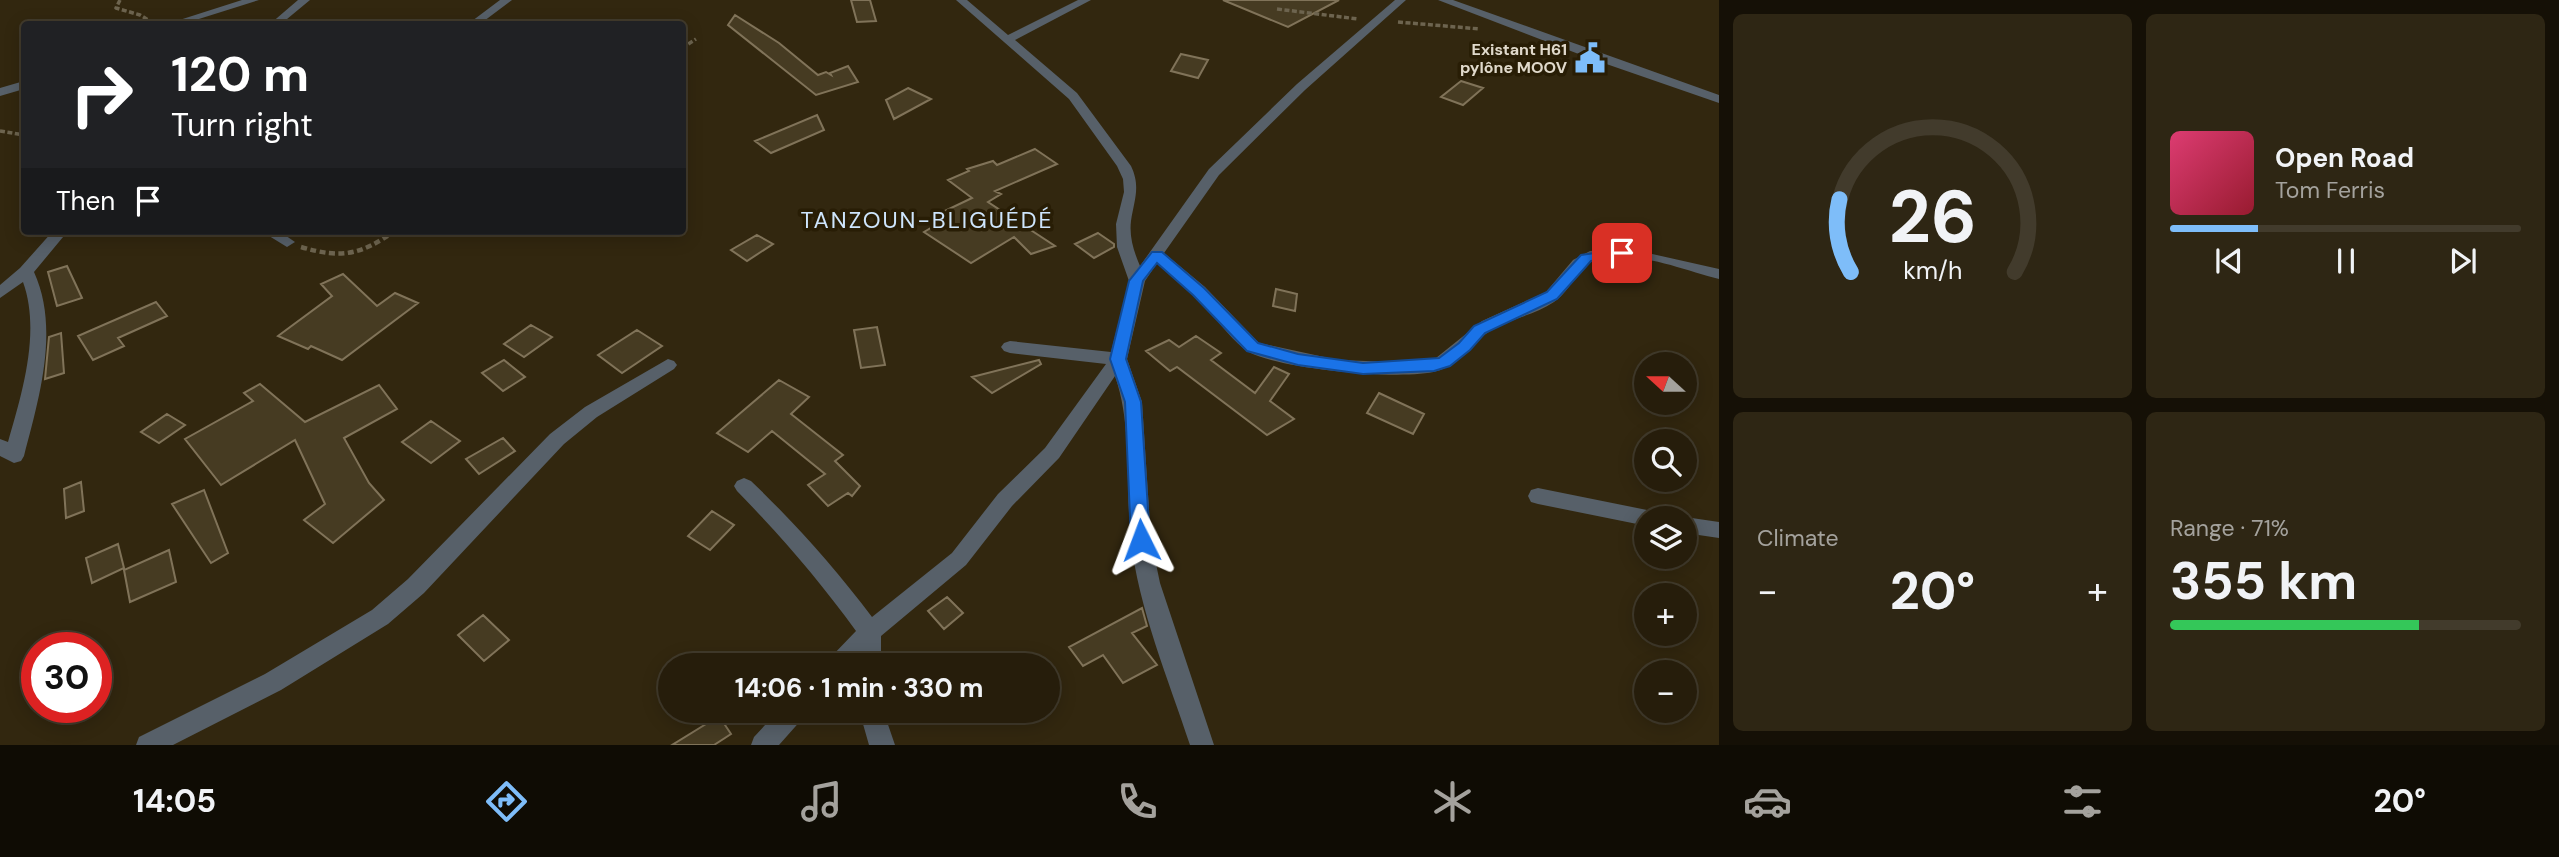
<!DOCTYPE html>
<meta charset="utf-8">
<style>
body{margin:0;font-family:"DM Sans",sans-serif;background:#2e2614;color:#f1f3f6;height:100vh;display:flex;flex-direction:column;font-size:26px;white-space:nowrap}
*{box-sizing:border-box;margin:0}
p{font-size:23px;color:#a4a29d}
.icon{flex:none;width:38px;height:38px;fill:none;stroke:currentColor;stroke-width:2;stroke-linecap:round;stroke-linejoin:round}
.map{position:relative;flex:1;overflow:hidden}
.sheet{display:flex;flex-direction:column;gap:14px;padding:14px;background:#151006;width:840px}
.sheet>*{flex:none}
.top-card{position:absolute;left:21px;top:21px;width:665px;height:214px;border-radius:7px;box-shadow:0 4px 18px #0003,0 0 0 2px #423b2c;background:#202124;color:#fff;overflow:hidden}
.needle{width:46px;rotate:291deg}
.controls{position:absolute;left:1634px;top:352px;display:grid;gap:14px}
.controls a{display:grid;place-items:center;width:63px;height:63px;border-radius:50%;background:#261d0b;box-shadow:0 4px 18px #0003,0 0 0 2px #423b2c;font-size:35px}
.speed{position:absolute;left:21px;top:632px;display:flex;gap:14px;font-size:35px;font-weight:700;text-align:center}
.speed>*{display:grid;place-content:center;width:91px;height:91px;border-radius:50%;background:#261d0b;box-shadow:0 4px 18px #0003,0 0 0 2px #423b2c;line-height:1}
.speed .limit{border:10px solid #d22;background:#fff;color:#111}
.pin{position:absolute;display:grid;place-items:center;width:60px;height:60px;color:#fff;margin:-30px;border-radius:14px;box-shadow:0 4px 10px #0006}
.me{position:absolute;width:77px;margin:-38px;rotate:357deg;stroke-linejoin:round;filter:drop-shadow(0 0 5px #0008)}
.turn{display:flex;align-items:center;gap:24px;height:147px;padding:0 35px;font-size:32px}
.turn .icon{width:91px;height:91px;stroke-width:2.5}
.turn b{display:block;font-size:49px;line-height:60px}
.then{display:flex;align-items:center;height:66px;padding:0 35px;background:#0003;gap:14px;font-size:26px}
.big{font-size:52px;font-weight:700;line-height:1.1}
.sheet .card{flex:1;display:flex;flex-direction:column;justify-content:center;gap:10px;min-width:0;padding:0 24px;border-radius:10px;background:#2e2614}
.sheet .dial{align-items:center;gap:0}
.dial svg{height:182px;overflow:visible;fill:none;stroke:#423b2c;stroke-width:7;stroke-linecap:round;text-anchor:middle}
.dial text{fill:#f1f3f6;stroke:none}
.song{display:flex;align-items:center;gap:21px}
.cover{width:84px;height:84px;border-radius:10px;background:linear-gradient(135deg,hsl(340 70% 55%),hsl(350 70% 35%))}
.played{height:7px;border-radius:4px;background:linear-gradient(90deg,#7ebdf9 25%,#423b2c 25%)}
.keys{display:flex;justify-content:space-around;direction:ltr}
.heat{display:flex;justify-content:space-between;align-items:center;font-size:38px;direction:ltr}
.charge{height:10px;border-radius:5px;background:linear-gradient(90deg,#34c759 71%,#423b2c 0)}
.sheet .tiles{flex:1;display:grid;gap:14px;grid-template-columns:repeat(2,1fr)}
.trip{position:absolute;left:658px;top:653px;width:402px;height:70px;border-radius:35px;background:#261d0b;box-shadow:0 4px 18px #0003,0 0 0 2px #423b2c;font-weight:700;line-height:70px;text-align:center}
.menu{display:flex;height:112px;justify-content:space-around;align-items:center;background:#0f0c04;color:#a4a29d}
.menu .icon{width:49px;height:49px}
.menu .active{color:#7ebdf9}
.menu b{font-size:32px;color:#f1f3f6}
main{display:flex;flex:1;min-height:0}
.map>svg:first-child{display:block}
.building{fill:#463b22;stroke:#807359;stroke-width:2}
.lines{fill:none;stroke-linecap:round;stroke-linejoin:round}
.path-far1{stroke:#6d644f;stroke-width:3.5;stroke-dasharray:5 2.5;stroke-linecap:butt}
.path{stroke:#6d644f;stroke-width:4.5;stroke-dasharray:6 3.5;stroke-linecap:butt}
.minor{fill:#576069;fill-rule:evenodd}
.route{fill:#1a73e8;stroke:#114b97;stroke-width:2}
.labels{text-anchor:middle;stroke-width:7;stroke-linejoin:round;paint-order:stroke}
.far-poi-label{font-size:16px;font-weight:bold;fill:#e0d9cb;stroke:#281d05;text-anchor:end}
.quarter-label{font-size:23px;letter-spacing:2px;fill:#cee5fc;stroke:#281d05}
</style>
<main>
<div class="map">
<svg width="1719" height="745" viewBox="0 0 1719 745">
<rect width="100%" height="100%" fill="#32270f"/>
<!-- building -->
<path class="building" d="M851,0H870L876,21L857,22Z
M1223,0H1339L1288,27Z
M735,15L779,43L818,75L826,72L831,75L830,73L848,66L858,82L816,95L728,25Z
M1181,54L1208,60L1198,78L1171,71Z
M1461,81L1483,88L1463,105L1441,97Z
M908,88L931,99L894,119L886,100Z
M817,115L824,130L771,153L755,141Z
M1035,149L1057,164L995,191L1001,194L988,202L1055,246L1031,254L1014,237L971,263L924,232L934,226L926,220L972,198L948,180L969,171L967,169L993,161L997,165Z
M1098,233L1114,244V247L1094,258L1075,244Z
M757,235L773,244L747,261L731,250Z
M67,266L82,298L57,306L48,272Z
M343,274L377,306L395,293L418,303L342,360L311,346L308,349L278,336L332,296L321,284Z
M1276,289L1297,294L1295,311L1273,306Z
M156,302L167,316L118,338L124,346L93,360L78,336Z
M531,325L552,337L524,357L504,344Z
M877,327L885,365L861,368L854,330Z
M637,330L662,346L622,373L598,355Z
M61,333L64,373L45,379L49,337Z
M1196,336L1221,353L1211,360L1255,393L1274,367L1289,374L1270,401L1294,419L1267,435L1177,367L1170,371L1146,351L1169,340L1179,347Z
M504,360L525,377L503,391L482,373Z
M1039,360L1041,364L992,393L972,377Z
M779,380L809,397L791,414L843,455L835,461L860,486L852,496L848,493L828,506L808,485L825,474L772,431L748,452L717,433Z
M260,384L305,422L379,385L397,409L344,438L369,483L384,500L333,543L304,520L325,504L295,440L221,485L185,439L253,401L244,393Z
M1379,393L1424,414L1413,434L1367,413Z
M167,414L185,425L159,443L141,432Z
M431,421L460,441L431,463L402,442Z
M503,438L515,451L479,474L466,459Z
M81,482L84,511L66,518L64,489Z
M204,490L228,553L211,563L172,504Z
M712,511L734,525L710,550L688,536Z
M118,544L124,568L92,583L86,558Z
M169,550L176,582L130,602L124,570Z
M947,597L963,613L944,629L928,611Z
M1142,608L1147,626L1132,633L1157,665L1123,683L1103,655L1083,666L1069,647Z
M483,615L509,640L484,661L458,635Z
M719,716L731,734L714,745H672Z"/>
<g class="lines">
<!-- path-far1 -->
<path class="path-far1" d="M120,0L116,8L140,15L155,24
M1277,9L1358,19
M1398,22L1480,29
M682,48L696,39
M0,131L24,135"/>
<!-- path -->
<path class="path" d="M301,247C342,259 360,255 395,231"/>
<!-- minor -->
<path class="minor" d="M242,0H259L183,24H167Z
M298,0H310L281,24H270Z
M500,0H512L480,24H468Z
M956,0H967L1008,35L1078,0H1091L1015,40L1077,93L1131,166C1141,187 1134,200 1131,221C1129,237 1134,252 1140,266L1209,169L1297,84L1395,0H1406L1305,90L1219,175L1164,253L1205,287L1259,343L1338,360L1394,362L1436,358L1482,321L1546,292L1573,260L1590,251L1630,249L1719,269V279C1683,270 1637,250 1599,259C1578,264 1572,290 1554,302C1532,317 1504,319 1483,336C1467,348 1457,366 1437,371C1402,381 1280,369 1249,352C1234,343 1220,323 1208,310C1192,293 1175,279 1157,263L1145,281L1127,359L1142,402L1151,540L1160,583L1214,745H1190C1169,681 1138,607 1131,540C1125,486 1133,428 1115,376L1059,458L1012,506L966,565L881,636V665H859V659L853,665H827L830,658L856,631C820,581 780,535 737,491L734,486L737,481L744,478L751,481C795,523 835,568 872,617L952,553L998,494L1045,448L1106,364L1010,353L1004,351L1001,347L1004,343L1010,341L1111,352L1129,281L1117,247L1116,224L1124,192L1123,179L1117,166L1069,99Z
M1438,0H1453L1719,95V103L1589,58Z
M24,81V89L0,96V88Z
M53,231H68L34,272C60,329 39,398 24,456L21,461L14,463L0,456V439L8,442C22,393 41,332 23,282L0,298V285L20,268Z
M261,231H279L295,242L287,247Z
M668,359L674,361L677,365L674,369L597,417L564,444L424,593L388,624L281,690L173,745H136L139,737L265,674L372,610L408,579L550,434L585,407Z
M1538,488L1647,510L1654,512L1657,518H1647V526L1538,504L1531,502L1528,496L1531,490Z
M1685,517L1719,522V538L1685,533V518H1681Z
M779,710H807L803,718L779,745H751L754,737Z
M859,710H883L895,745H869Z"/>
</g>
<!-- route -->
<path class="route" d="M1622,249L1627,250V256L1591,261L1557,299L1485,333L1470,350L1450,366L1434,371L1363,374L1298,365L1247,351L1193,295L1157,263L1143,281L1126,359L1141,402L1150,540L1147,545L1141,548L1134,545L1131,540L1125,402L1110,359L1129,281L1152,252H1162L1204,288L1258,343L1298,354L1363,363L1439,358L1459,343L1474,326L1547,292L1581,255Z"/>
<!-- icons -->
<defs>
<g id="civic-bare" transform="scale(2.415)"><path d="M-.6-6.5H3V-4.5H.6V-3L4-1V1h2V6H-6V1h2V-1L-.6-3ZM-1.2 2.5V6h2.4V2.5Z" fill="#7ebdf9" stroke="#281d05" stroke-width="2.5" paint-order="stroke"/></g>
</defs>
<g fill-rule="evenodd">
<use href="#civic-bare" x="1590" y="58"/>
</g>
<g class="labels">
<!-- far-poi labels -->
<g class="far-poi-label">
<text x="1567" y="55">Existant H61<tspan x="1567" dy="18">pylône MOOV</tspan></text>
</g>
<!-- quarter labels -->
<g class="quarter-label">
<text x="927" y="228">TANZOUN-BLIGUÉDÉ</text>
</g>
</g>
</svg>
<div class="controls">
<a><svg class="needle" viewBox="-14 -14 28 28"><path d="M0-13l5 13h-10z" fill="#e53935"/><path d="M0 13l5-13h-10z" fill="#a4a29d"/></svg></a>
<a><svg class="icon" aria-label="search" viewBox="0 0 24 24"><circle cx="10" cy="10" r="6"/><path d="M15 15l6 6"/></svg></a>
<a><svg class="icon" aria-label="layers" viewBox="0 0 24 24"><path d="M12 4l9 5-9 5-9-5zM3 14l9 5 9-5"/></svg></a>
<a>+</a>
<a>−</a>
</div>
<div class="speed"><div class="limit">30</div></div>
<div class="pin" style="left:1622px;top:253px;background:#d93025"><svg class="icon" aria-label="arrive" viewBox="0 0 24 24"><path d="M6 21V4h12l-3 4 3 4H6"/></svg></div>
<svg class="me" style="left:1141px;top:540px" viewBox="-20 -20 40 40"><path d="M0-17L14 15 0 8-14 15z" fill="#1a73e8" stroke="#fff" stroke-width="4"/></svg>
<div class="trip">14:06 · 1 min · 330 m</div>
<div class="top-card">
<div class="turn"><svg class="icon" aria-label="right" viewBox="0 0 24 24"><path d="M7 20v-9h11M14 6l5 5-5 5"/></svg><div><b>120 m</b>Turn right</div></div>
<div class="then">Then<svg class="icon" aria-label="arrive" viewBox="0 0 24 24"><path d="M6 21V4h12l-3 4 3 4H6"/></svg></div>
</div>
</div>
<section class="sheet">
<div class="tiles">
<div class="card dial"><svg viewBox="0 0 100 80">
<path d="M14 69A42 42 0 1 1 86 69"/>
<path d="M14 69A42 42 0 0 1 9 37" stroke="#7ebdf9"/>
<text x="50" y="56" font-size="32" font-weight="700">26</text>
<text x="50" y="72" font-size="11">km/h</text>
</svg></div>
<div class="card">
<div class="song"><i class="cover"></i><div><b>Open Road</b><p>Tom Ferris</p></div></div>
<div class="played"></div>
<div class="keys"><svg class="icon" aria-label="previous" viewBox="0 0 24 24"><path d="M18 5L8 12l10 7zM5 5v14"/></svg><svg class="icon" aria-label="pause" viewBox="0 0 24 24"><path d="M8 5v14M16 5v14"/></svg><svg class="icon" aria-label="next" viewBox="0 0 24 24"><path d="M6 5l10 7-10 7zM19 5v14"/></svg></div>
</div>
<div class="card"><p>Climate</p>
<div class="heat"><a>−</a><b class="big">20°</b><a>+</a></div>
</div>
<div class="card"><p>Range · 71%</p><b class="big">355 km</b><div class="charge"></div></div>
</div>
</section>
</main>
<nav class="menu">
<b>14:05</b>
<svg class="icon active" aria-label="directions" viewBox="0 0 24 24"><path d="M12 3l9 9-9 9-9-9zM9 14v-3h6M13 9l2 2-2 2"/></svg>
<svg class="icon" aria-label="music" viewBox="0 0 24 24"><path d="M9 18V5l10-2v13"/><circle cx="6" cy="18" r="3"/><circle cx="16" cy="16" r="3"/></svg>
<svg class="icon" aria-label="phone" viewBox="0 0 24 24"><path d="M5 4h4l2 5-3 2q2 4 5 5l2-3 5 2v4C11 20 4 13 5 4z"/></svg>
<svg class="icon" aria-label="climate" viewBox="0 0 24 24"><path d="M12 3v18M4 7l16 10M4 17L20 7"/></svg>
<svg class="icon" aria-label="car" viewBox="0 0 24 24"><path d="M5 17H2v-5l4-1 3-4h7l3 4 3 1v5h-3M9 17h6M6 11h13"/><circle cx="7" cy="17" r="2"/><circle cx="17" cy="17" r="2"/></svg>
<svg class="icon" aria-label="filters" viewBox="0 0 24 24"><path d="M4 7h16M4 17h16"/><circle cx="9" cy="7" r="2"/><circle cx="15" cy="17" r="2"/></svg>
<b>20°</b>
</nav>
